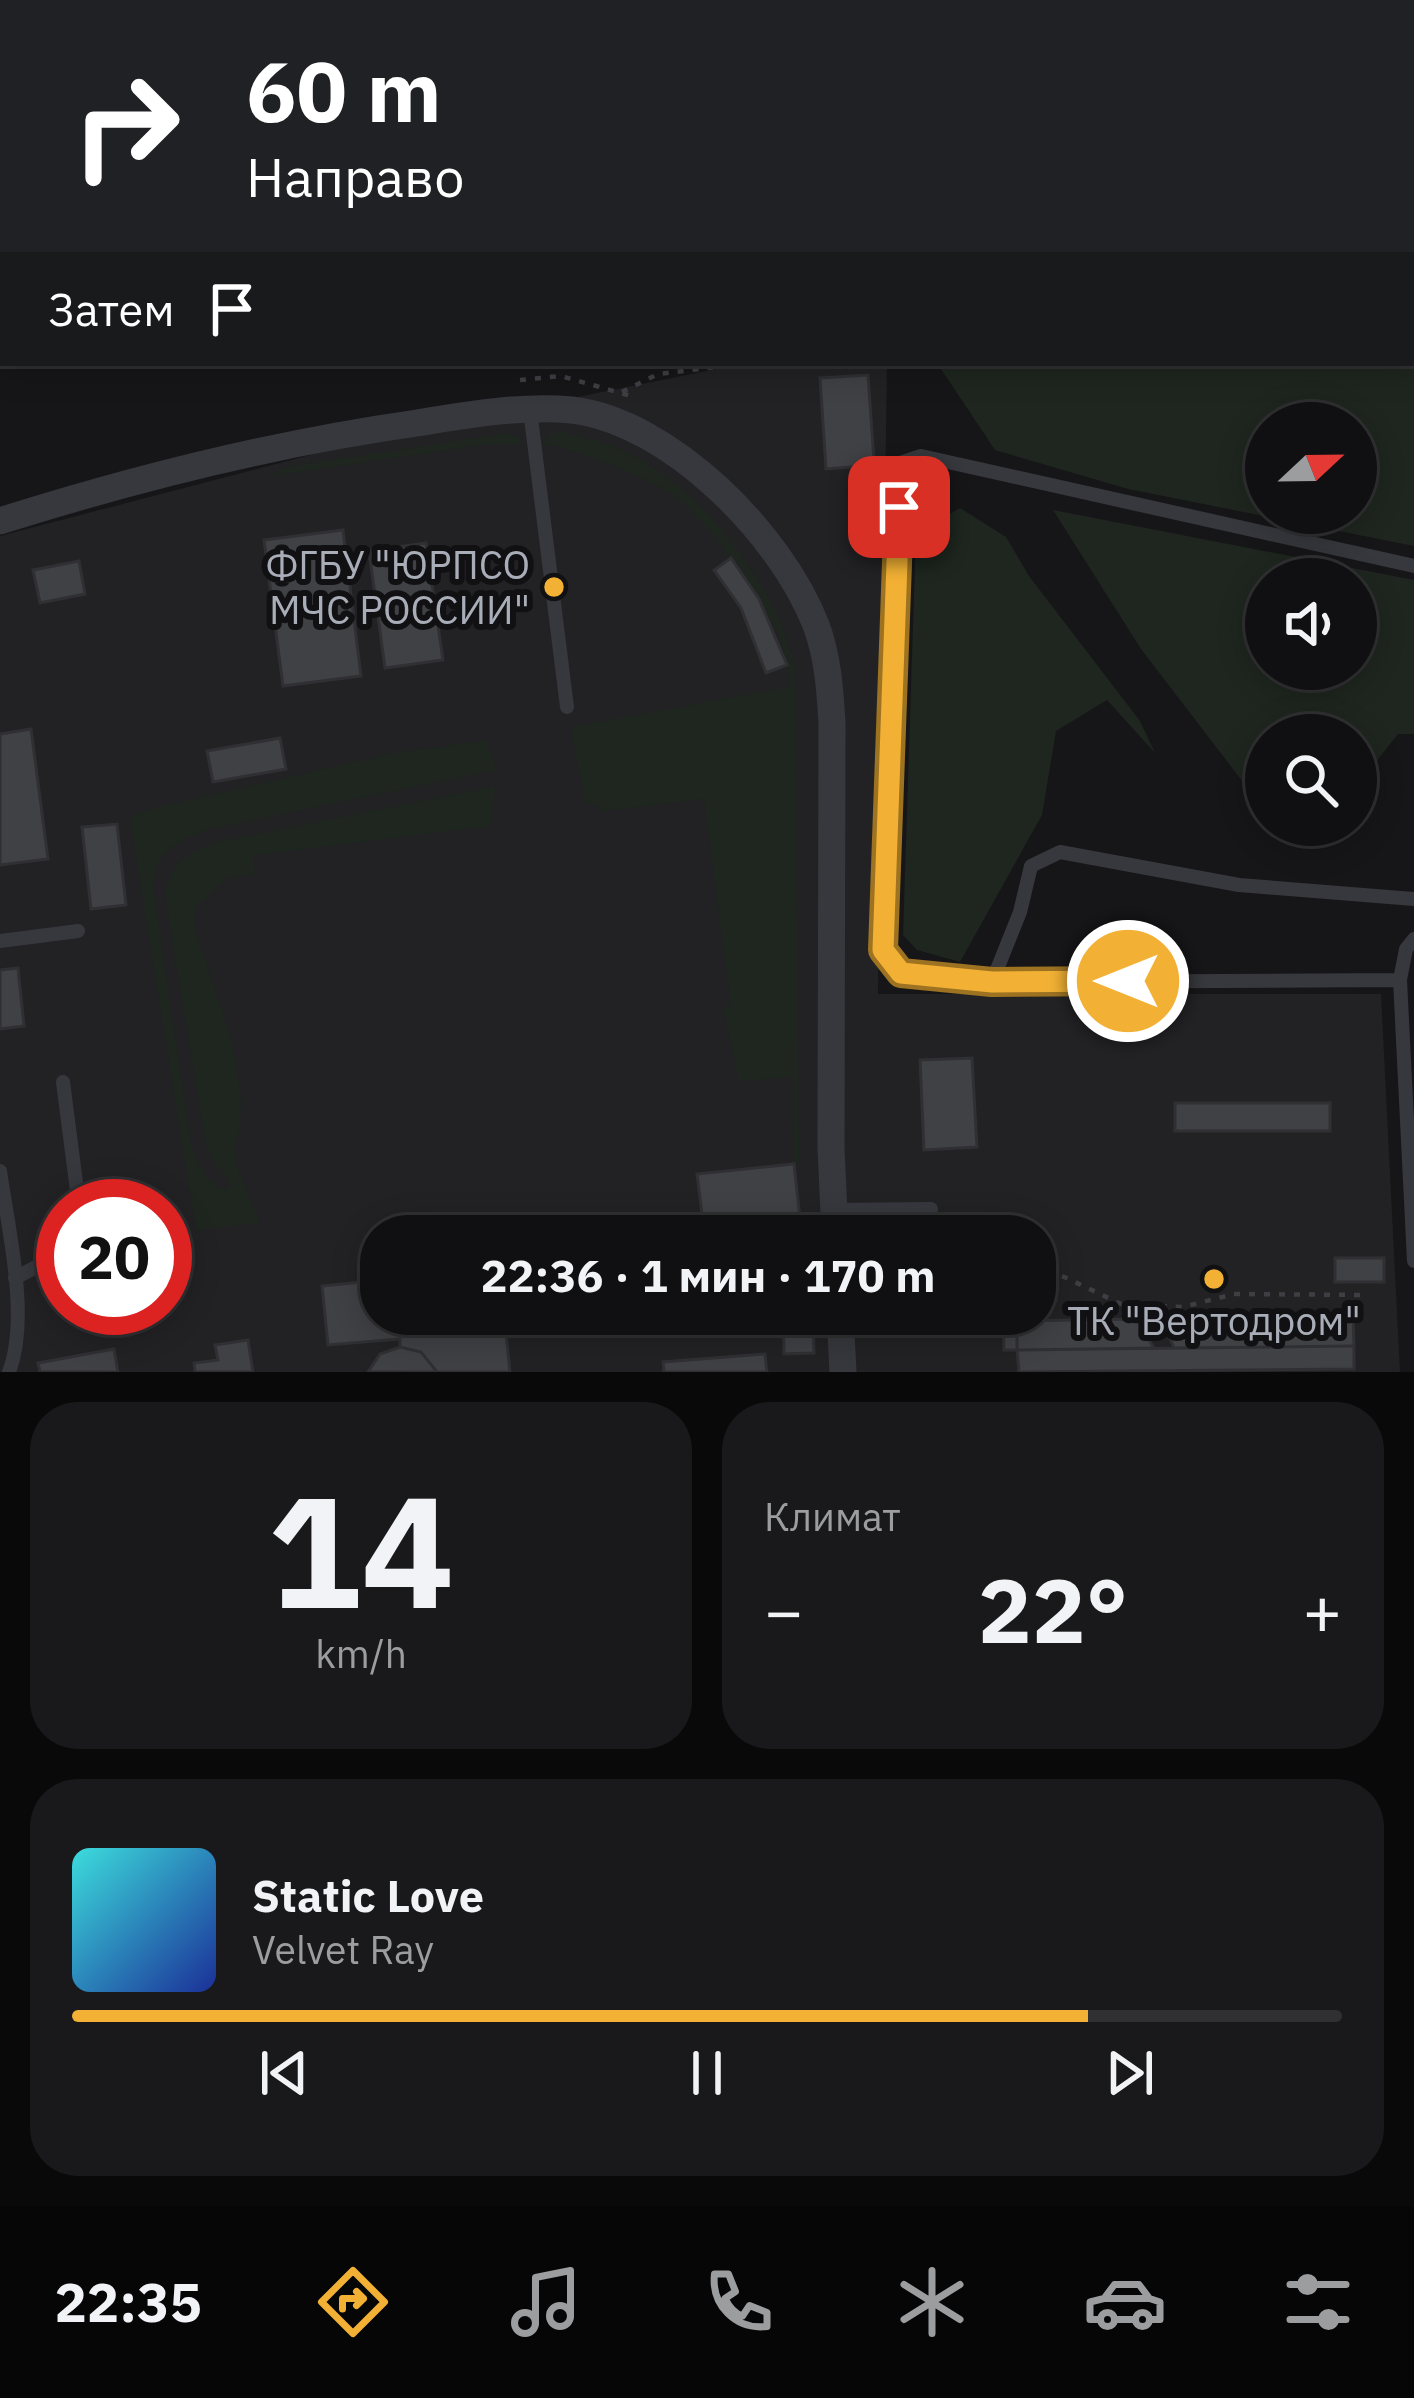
<!DOCTYPE html>
<html lang="ru">
<meta charset="utf-8">
<style>
body{margin:0;font-family:"IBM Plex Sans",sans-serif;background:#19191b;color:#f1f3f6;height:100vh;display:flex;flex-direction:column;font-size:45px;white-space:nowrap}
*{box-sizing:border-box;margin:0}
p{font-size:39px;color:#9c9d9f}
.icon{flex:none;width:66px;height:66px;fill:none;stroke:currentColor;stroke-width:2;stroke-linecap:round;stroke-linejoin:round}
.map{position:relative;height:1372px;overflow:hidden}
.side{display:flex;flex-direction:column;gap:30px;padding:30px;background:#09090a;flex:1}
.side>*{flex:none}
.hud{position:absolute;left:0px;top:0px;width:1416px;height:366px;box-shadow:0 6px 30px #0003,0 0 0 3px #303032;background:#202124;color:#fff;overflow:hidden}
.needle{width:78px;rotate:68deg}
.controls{position:absolute;left:1245px;top:402px;display:grid;gap:24px}
.controls a{display:grid;place-items:center;width:132px;height:132px;border-radius:50%;background:#101012;box-shadow:0 6px 30px #0003,0 0 0 3px #303032;font-size:60px}
.speed{position:absolute;left:36px;top:1179px;display:flex;gap:24px;font-size:60px;font-weight:700;text-align:center}
.speed>*{display:grid;place-content:center;width:156px;height:156px;border-radius:50%;background:#101012;box-shadow:0 6px 30px #0003,0 0 0 3px #303032;line-height:1}
.speed .limit{border:18px solid #d22;background:#fff;color:#111}
.pin{position:absolute;display:grid;place-items:center;width:102px;height:102px;color:#fff;margin:-51px;border-radius:24px;box-shadow:0 6px 18px #0006}
.me{position:absolute;width:132px;margin:-66px;rotate:270deg;stroke-linejoin:round;filter:drop-shadow(0 0 9px #0008)}
.turn{display:flex;align-items:center;gap:42px;height:252px;padding:0 48px;font-size:54px}
.turn .icon{width:156px;height:156px;stroke-width:2.5}
.turn b{display:block;font-size:84px;line-height:102px}
.then{display:flex;align-items:center;height:114px;padding:0 48px;background:#0003;gap:24px;font-size:45px}
.big{font-size:90px;font-weight:700;line-height:1.1}
.side .widget{flex:1;display:flex;flex-direction:column;justify-content:center;gap:18px;min-width:0;padding:0 42px;border-radius:48px;background:#19191b}
.side .dial{align-items:center;gap:0}
.dial b{font-size:156px;line-height:1}
.song{display:flex;align-items:center;gap:36px}
.cover{width:144px;height:144px;border-radius:18px;background:linear-gradient(135deg,hsl(180 70% 55%),hsl(230 70% 35%))}
.played{height:12px;border-radius:6px;background:linear-gradient(90deg,#f2b134 80%,#303032 80%)}
.keys{display:flex;justify-content:space-around;direction:ltr}
.heat{display:flex;justify-content:space-between;align-items:center;font-size:66px;direction:ltr}
.side .tiles{flex:1;display:grid;gap:30px;grid-template-columns:1fr 1fr}
.widget:last-child{grid-column:span 2}
.trip{position:absolute;left:360px;top:1215px;width:696px;height:120px;border-radius:48px;background:#101012;box-shadow:0 6px 30px #0003,0 0 0 3px #303032;font-weight:700;line-height:120px;text-align:center}
.tab-bar{display:flex;height:192px;justify-content:space-around;align-items:center;background:#060607;color:#9c9d9f}
.tab-bar .icon{width:84px;height:84px}
.tab-bar .selected{color:#f2b134}
.tab-bar b{font-size:54px;color:#f1f3f6}
.map>svg:first-child{display:block}
.built{fill:#222225;fill-rule:evenodd}
.green{fill:#1e261f;fill-rule:evenodd}
.building{fill:#404145;stroke:#303034;stroke-width:3}
.lines{fill:none;stroke-linecap:round;stroke-linejoin:round}
.path{stroke:#3d3f44;stroke-width:4.5;stroke-dasharray:6 9;stroke-linecap:butt}
.lane{stroke:#37383d;stroke-width:14}
.street{stroke:#37383d;stroke-width:27}
.route-casing{stroke:#9d7322;stroke-width:30}
.route{stroke:#f2b134;stroke-width:21}
.poi-dot{fill:#f2b134;stroke:#111113;stroke-width:4.5}
.labels{text-anchor:middle;stroke-width:12;stroke-linejoin:round;paint-order:stroke}
.poi-label{font-size:39px;fill:#a8adb8;stroke:#111113;text-anchor:end}
</style>
<div class="map">
<svg width="1414" height="1372" viewBox="0 0 1414 1372">
<rect width="100%" height="100%" fill="#161618"/>
<!-- built -->
<path class="built" d="M746,363H887L878,994H1381L1400,1372H0V536L379,437ZM63,1206H165V1308H63ZM381,1236H1035V1314H381Z"/>
<!-- green -->
<path class="green" d="M1414,289V546L1128,489L995,450L937,363H1413ZM1356,423V513H1266V423Z
M560,431C578,436 597,440 614,447C681,474 731,533 767,594C779,614 786,640 795,663L799,1164H794L793,1077L739,1081L723,1008L731,1006L704,799L605,811L585,801L571,727L789,687C794,632 710,517 663,489C632,470 593,459 559,446L543,445L550,434Z
M508,433L520,438L522,445H483L266,477L292,466Z
M960,508L1006,537L1029,576L1140,721L1155,753L1107,700L1056,731L1042,815L960,962L917,950L903,935L916,534Z
M1053,510L1414,580V734H1398L1356,787V735H1266V804L1259,803L1141,649ZM1356,579V669H1266V579Z
M482,741L488,743L496,770L206,830C175,843 157,850 153,886L191,1146C199,1164 207,1184 227,1190L230,1182L211,1157L205,1139L165,895C170,865 184,853 213,843L495,786L491,826L253,856L255,874L226,878L195,909L194,926L232,1041L241,1100L240,1127L234,1145L237,1166L260,1223L196,1230L130,819L149,809L393,753Z"/>
<!-- building -->
<path class="building" d="M868,375L874,461L866,466L826,469L820,378Z
M343,530L361,676L283,686L264,540Z
M426,543L443,660L385,668L369,551Z
M731,558L759,599L787,665L766,673L741,608L714,570Z
M79,561L85,594L40,603L33,570Z
M31,729L48,859L0,865V734Z
M280,738L286,769L213,782L207,751Z
M117,824L126,905L91,909L82,827Z
M18,968L24,1026L0,1029V970Z
M972,1058L977,1147L924,1150L920,1060Z
M1175,1103H1330V1131H1175Z
M794,1164L802,1236H779L777,1214L703,1222L697,1174Z
M1335,1258H1384V1282H1335Z
M381,1280V1314H504L510,1372H437L421,1352L400,1347V1339L328,1345L322,1286Z
M783,1314H813L814,1353L784,1354Z
M1003,1314H1035V1321H1017V1350H1004Z
M1353,1316L1354,1346L1174,1348L1162,1319Z
M1137,1319L1154,1348L1017,1350V1321Z
M248,1340L253,1372H195L194,1363L218,1360L215,1345Z
M1354,1346V1369L1019,1372L1017,1350Z
M400,1347L421,1352L437,1372H368L380,1354Z
M114,1349L118,1372H40L38,1363Z
M765,1354L767,1372H664L663,1362Z"/>
<g class="lines">
<!-- path -->
<path class="path" d="M308,3L313,0
M1413,129L1414,128
M0,154L3,153
M520,380L561,376L631,396
M622,392L658,374L750,363
M1035,1263L1121,1304L1183,1307L1234,1294L1369,1295"/>
<!-- lane -->
<path class="lane" d="M530,410L567,707
M1414,566L921,456L900,463L883,950L901,973L992,982L1400,980L1406,949L1414,939
M0,941L78,931
M1400,980L1414,1261
M992,982L1020,912L1031,866L1060,852L1239,885L1414,899
M63,1082L79,1206
M0,1171C8,1229 30,1317 9,1372
M834,1210L931,1209
M704,1236L737,1233L742,1236
M15,1278L63,1253"/>
<!-- street -->
<path class="street" d="M0,521C136,478 276,443 417,423C467,415 521,405 572,410C671,422 781,535 816,625C828,657 830,690 832,723L831,1148L835,1236
M840,1314L843,1372"/>
</g>
<g class="lines">
<!-- route casing -->
<g class="route-casing">
<path id="route" d="M899,507L883,950L901,973L992,982L1128,981"/>
</g>
<!-- route -->
<use href="#route" class="route"/>
</g>
<!-- markers -->
<g class="poi-dot">
<circle cx="554" cy="587" r="12"/>
<circle cx="1214" cy="1279" r="12"/>
</g>
<g class="labels">
<!-- poi labels -->
<g class="poi-label">
<text x="530" y="579">ФГБУ "ЮРПСО<tspan x="530" dy="45">МЧС РОССИИ"</tspan></text>
<text x="1214" y="1335" text-anchor="middle">ТК "Вертодром"</text>
</g>
</g>
</svg>
<div class="controls">
<a><svg class="needle" viewBox="-14 -14 28 28"><path d="M0-13l5 13h-10z" fill="#e53935"/><path d="M0 13l5-13h-10z" fill="#9c9d9f"/></svg></a>
<a><svg class="icon" aria-label="sound" viewBox="0 0 24 24"><path d="M4 9h4l5-4v14l-5-4H4zM17 9q2 3 0 6"/></svg></a>
<a><svg class="icon" aria-label="search" viewBox="0 0 24 24"><circle cx="10" cy="10" r="6"/><path d="M15 15l6 6"/></svg></a>
</div>
<div class="speed"><div class="limit">20</div></div>
<div class="pin" style="left:899px;top:507px;background:#d93025"><svg class="icon" aria-label="arrive" viewBox="0 0 24 24"><path d="M6 21V4h12l-3 4 3 4H6"/></svg></div>
<svg class="me" style="left:1128px;top:981px" viewBox="-20 -20 40 40"><circle r="17" fill="#f2b134" stroke="#fff" stroke-width="3"/><path d="M0-11L8 9 0 5-8 9z" fill="#fff"/></svg>
<div class="trip">22:36 · 1 мин · 170 m</div>
<div class="hud">
<div class="turn"><svg class="icon" aria-label="right" viewBox="0 0 24 24"><path d="M7 20v-9h11M14 6l5 5-5 5"/></svg><div><b>60 m</b>Направо</div></div>
<div class="then">Затем<svg class="icon" aria-label="arrive" viewBox="0 0 24 24"><path d="M6 21V4h12l-3 4 3 4H6"/></svg></div>
</div>
</div>
<section class="side">
<div class="tiles">
<div class="widget dial"><b>14</b><p>km/h</p></div>
<div class="widget"><p>Климат</p>
<div class="heat"><a>−</a><b class="big">22°</b><a>+</a></div>
</div>
<div class="widget">
<div class="song"><i class="cover"></i><div><b>Static Love</b><p>Velvet Ray</p></div></div>
<div class="played"></div>
<div class="keys"><svg class="icon" aria-label="previous" viewBox="0 0 24 24"><path d="M18 5L8 12l10 7zM5 5v14"/></svg><svg class="icon" aria-label="pause" viewBox="0 0 24 24"><path d="M8 5v14M16 5v14"/></svg><svg class="icon" aria-label="next" viewBox="0 0 24 24"><path d="M6 5l10 7-10 7zM19 5v14"/></svg></div>
</div>
</div>
</section>
<nav class="tab-bar">
<b>22:35</b>
<svg class="icon selected" aria-label="directions" viewBox="0 0 24 24"><path d="M12 3l9 9-9 9-9-9zM9 14v-3h6M13 9l2 2-2 2"/></svg>
<svg class="icon" aria-label="music" viewBox="0 0 24 24"><path d="M9 18V5l10-2v13"/><circle cx="6" cy="18" r="3"/><circle cx="16" cy="16" r="3"/></svg>
<svg class="icon" aria-label="phone" viewBox="0 0 24 24"><path d="M5 4h4l2 5-3 2q2 4 5 5l2-3 5 2v4C11 20 4 13 5 4z"/></svg>
<svg class="icon" aria-label="climate" viewBox="0 0 24 24"><path d="M12 3v18M4 7l16 10M4 17L20 7"/></svg>
<svg class="icon" aria-label="car" viewBox="0 0 24 24"><path d="M5 17H2v-5l4-1 3-4h7l3 4 3 1v5h-3M9 17h6M6 11h13"/><circle cx="7" cy="17" r="2"/><circle cx="17" cy="17" r="2"/></svg>
<svg class="icon" aria-label="filters" viewBox="0 0 24 24"><path d="M4 7h16M4 17h16"/><circle cx="9" cy="7" r="2"/><circle cx="15" cy="17" r="2"/></svg>
</nav>
